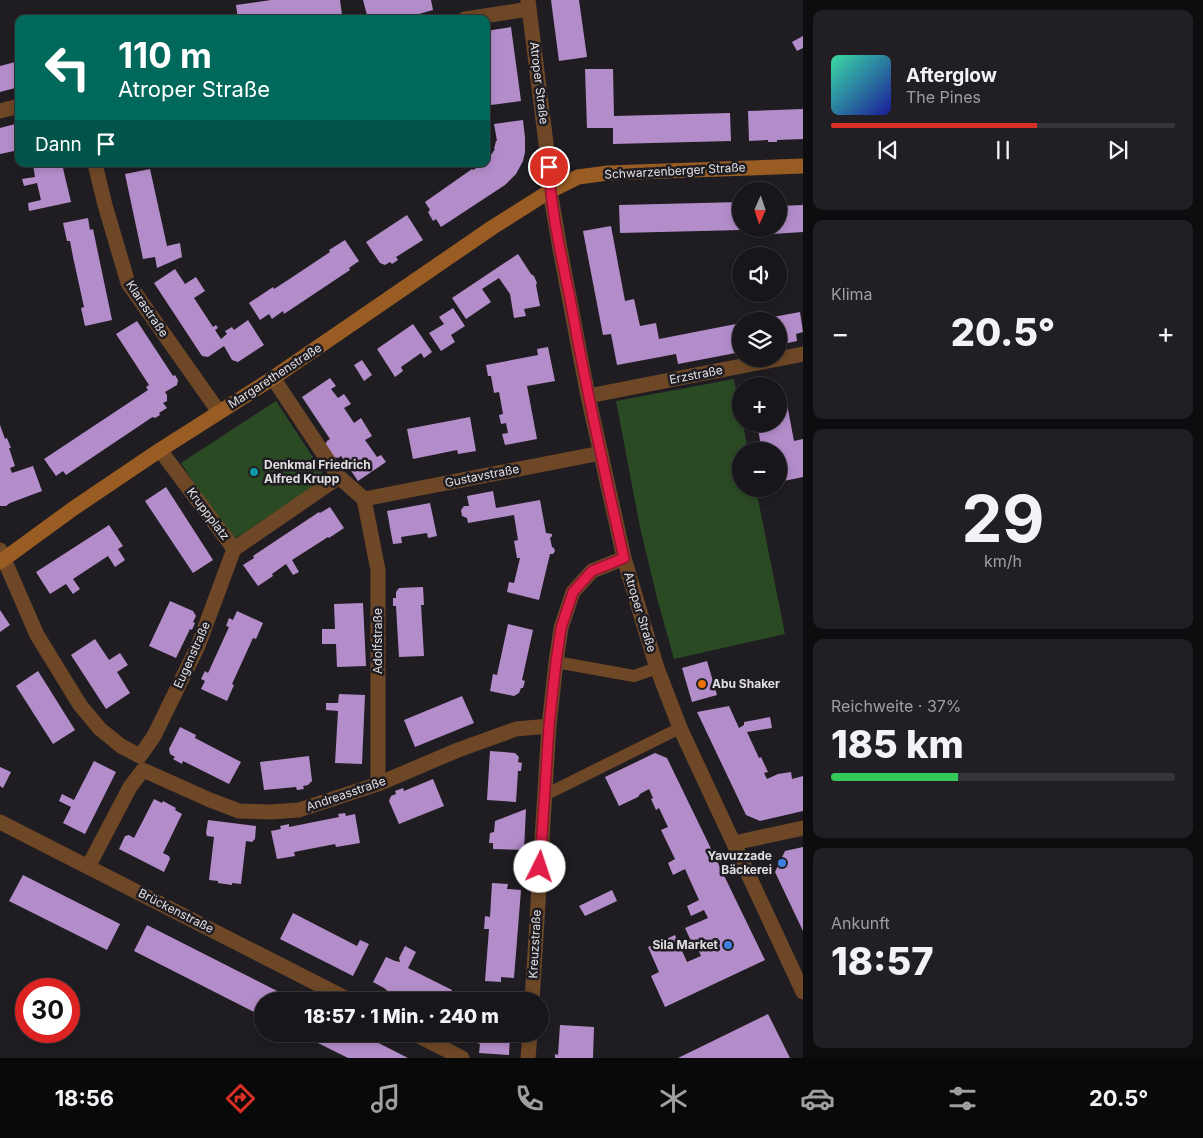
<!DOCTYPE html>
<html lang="de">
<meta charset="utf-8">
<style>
body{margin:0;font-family:Inter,sans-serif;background:#211f23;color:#f1f3f6;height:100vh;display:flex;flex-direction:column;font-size:19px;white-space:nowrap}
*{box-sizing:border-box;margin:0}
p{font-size:16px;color:#9f9fa2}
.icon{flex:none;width:28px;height:28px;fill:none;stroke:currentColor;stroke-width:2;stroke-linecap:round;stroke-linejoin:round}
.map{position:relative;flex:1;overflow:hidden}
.side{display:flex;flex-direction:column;gap:10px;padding:10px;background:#0d0c0e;width:400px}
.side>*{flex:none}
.banner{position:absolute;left:15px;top:15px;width:475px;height:152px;border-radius:10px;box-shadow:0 2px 8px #0003,0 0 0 1px #363539;background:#00695c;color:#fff;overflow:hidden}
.needle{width:32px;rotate:183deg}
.fabs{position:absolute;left:732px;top:182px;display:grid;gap:10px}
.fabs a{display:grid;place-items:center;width:55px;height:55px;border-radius:50%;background:#18161a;box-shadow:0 2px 8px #0003,0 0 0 1px #363539;font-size:25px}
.speed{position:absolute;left:15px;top:978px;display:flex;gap:10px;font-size:25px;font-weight:700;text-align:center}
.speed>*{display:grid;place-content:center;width:65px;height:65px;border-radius:50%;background:#18161a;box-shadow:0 2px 8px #0003,0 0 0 1px #363539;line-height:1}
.speed .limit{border:8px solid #d22;background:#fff;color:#111}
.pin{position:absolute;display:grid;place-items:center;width:42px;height:42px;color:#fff;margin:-21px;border:2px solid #fff;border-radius:50%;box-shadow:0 1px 5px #0007}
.me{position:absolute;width:55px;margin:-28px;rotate:4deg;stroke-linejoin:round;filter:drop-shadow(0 0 4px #0008)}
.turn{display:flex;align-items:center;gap:18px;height:105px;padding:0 20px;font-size:22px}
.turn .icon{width:65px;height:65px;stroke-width:2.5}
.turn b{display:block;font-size:35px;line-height:42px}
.then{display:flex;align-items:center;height:48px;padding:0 20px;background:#0003;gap:10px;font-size:19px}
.big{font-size:38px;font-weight:800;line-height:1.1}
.side .widget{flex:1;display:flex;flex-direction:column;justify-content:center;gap:8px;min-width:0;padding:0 18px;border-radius:10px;background:#211f23}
.side .dial{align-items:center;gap:0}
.dial b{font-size:65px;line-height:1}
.song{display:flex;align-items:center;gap:15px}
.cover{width:60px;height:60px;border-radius:8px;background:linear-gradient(135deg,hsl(160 70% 55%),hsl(240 70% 35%))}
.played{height:5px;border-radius:2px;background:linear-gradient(90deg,#d93025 60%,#363539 60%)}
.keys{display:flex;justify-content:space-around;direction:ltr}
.heat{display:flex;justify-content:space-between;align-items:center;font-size:28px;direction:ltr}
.charge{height:8px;border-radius:4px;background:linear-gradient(90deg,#34c759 37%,#363539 0)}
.trip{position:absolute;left:254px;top:992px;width:295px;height:50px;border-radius:25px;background:#18161a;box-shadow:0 2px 8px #0003,0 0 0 1px #363539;font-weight:800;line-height:50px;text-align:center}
.tab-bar{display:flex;height:80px;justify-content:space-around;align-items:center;background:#0a090a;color:#9f9fa2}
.tab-bar .icon{width:35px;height:35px}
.tab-bar .on{color:#d93025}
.tab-bar b{font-size:22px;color:#f1f3f6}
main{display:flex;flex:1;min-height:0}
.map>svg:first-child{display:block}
.green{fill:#2a4a24}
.building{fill:#b38dca}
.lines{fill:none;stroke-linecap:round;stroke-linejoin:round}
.lane{stroke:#6d4726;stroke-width:12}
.street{stroke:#6d4726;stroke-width:15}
.secondary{stroke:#995c22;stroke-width:15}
.route-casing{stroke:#92132f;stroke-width:12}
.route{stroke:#e11d48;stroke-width:9}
.culture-dot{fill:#0f9aa8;stroke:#201d22;stroke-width:2}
.food-dot{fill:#e8710a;stroke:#201d22;stroke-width:2}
.shop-dot{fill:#3f7fe0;stroke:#201d22;stroke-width:2}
.labels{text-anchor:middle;stroke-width:5;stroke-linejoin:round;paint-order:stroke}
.street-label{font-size:12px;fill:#e0dee1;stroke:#201d22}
.poi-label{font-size:12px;font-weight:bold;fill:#e0dee1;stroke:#201d22;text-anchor:start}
</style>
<main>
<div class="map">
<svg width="803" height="1058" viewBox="0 0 803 1058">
<rect width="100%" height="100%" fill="#201d22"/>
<!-- green -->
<path class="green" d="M734,379L741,416V424H743L748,451H741V489H756L785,634L674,659L657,598L640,527L616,401Z
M276,401L322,471L323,478L318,484L236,538L228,536L181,463Z"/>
<!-- building -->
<path class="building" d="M271,0H340L342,15L315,19H238L236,5Z
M363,0H431L433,10L401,19H368Z
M551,0H579L587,57L559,61Z
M511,27L521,101L491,105L490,96H491L486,67V31Z
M803,36V48L797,51L792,42Z
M19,61V87L0,92V66Z
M585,69H613L614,116L730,113L731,141L613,144V128H587Z
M803,109V139L777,140V142H768V140L749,141L748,111Z
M523,120L525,138V152L523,161L516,174L505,185L441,227L436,219L433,221L428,212L430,210L425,202L472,169L473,170L483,164H486V162L495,149H494L496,141H497L494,124Z
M19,123V150L0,154V128Z
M33,164H62L71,202L29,211L28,203L41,200L37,183L24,186L22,179L35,177Z
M150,169L167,246L180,243L182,257L157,268L155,257L143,259L125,174Z
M741,202V230L620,233L619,205Z
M803,205V232L772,234V229H779V206Z
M407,215L423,240L396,257L398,260L392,264L390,262L385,265L380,263L366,242Z
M88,218L90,230L93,229L112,320L85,326L81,308L84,307L73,257L70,241H67L63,223Z
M611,226L625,301L634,299L640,326L656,323L659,339L741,323V352L678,364L676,354L617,365L611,334L603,335L583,231Z
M345,240L359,261L349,268L350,270L284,314L283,311L272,319L269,314L260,320L249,303L273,287L274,289L288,280L330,252L329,250Z
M518,254L531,274L534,276L537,283L536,285L540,306L524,309L526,316L514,318L510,294L499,278L482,289L491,302L466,319L452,298Z
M175,269L185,284L196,277L205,291L194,298L213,327L216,325L218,328L215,330L221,339L227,334L225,331L232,327L234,330L248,320L264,345L238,362L232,360L224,346L208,357L202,356L154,283Z
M453,308L465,326L451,335L455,342L441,351L429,333L444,324L439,317Z
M800,312L803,332L796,334L797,341L779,345V321H758L757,320Z
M137,321L173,376L175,375L178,380L177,385L165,392L167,395V401L163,403L167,408L159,413L160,415L155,418L153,417L151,418L66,475L63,471L56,476L44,459L148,390L146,387L149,385L116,334Z
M413,324L432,352L424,358L421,353L401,367L403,371L395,377L377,349Z
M548,347L555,381L527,386L537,439L505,445L502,434L508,433L506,423L501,424L499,415L503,414L499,392L494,393L491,376H488L486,365L538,355L537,349Z
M362,360L372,375L364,381L354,365Z
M330,378L336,386L331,389L338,398L344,394L351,404L344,408L354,423L361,418L372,436L365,440L377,457L381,455L386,462L358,481L341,456L338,458L334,457L325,445L327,441L330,439L302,397Z
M787,404L794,441L803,439V477L779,482V451H762L757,424H779V405Z
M470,417L476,451L458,454L457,450L413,459L407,429Z
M0,425L5,439L7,438L11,448H9L15,466L10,468L12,473L33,466L42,491L10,503L6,506H0Z
M166,487L213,560L193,573L145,501Z
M493,491L496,508L540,500L546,533L552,534V536L550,538L552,547L554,548L555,551L553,554H550L539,600L507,592L509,582L514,583L520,558H517L514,541L518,540L514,515L468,523L467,518L462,516L461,510L464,506H469L467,496Z
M430,503L437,536L428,538L427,533L401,537L402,543L393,544L387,511Z
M330,507L344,528L329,538L328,537L292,560L299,572L293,575L286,564L272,574L273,576L258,586L243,565L254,558L253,556L319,512L320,513Z
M109,525L123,546L118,549L125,560L115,567L108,556L73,579L80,589L73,594L66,584L50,594L36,572Z
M423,587L424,605H421L424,656L399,657L396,606H393V598H396V592L399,588Z
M170,601L193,611L196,616L193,622L195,623L192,630L190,629L176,658L149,646Z
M363,603L366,666L337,667L336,644H322V629H335L334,604Z
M0,610L10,625L0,632Z
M237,611L263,623L256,639L253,638L232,684L234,685L227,701L201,689L205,681L201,679L205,671L208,673L229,627L226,626L229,618L233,620Z
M508,624L533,630L522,680L525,681L523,688H521L519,693L514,696L490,691L493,674L497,675Z
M95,639L109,660L120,653L128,665L117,672L130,693L106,709L71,655Z
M707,661L717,695L692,702L682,668Z
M38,671L75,730L53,744L16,686Z
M339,694L365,695L362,764L335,763L338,711L326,710V703H338Z
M462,696L474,723L415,747L404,720Z
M729,706L739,728L744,725V722L770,717L772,728L747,732L759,758L761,757L768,772L764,773L767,779L778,774L791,772L792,779L803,776V811L760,821L746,815L697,712Z
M180,727L196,735L195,738L241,762L229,784L183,761L182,764L173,759L175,757L170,754L169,749Z
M490,751L515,753L519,757L518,762L522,763L521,771H518L516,802L487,800Z
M655,753L667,758L765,960L665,1007L651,976L659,972L648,947L675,935L687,962L701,956L695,942L692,943L685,928L708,918L704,910L691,916L687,906L699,900L685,869L673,875L668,863L675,859L661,830L668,827L659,808L656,810L651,799L653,798L649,789L640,794L638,797L619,806L605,777Z
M309,756L312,781L308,785L303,786L304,789L297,790L296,787L264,790L260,762Z
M94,761L116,772L85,834L63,823L71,807L59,801L62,794L74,800Z
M0,767L11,772L3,788L0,786Z
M433,779L444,806L399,824L389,801L391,796L396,794L395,791L403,788L404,791Z
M154,799L162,803L163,801L176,808L175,810L182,814L163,853L169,856L170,859L164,872L119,849L125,836L129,835L134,838Z
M526,809L524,850L493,849V843H489L490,833L494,832L495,821Z
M345,813L346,816L355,814L360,843L336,847L335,844L294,852L295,856L277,859L271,831L281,829L280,826L289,824V827L339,817L338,814Z
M208,820L256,826L255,839L252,842L246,841L241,884L232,883V885L218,883V881L209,880L214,837L207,836L206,833Z
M803,847V931L775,872L785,851Z
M23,875L120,924L107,950L9,901Z
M492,883L508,884L507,889L521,890L514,978L501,977V982L485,981L489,929H484L485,916L490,917Z
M612,890L617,901L585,916L579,906Z
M293,913L357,946L360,940L369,944L353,976L280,939Z
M147,925L293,999L292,1001H262V1016L134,951Z
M405,946L416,952L408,968L452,990L446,1001H410L392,992H389L384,988L373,982L386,957L395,961L400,962L399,958Z
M483,998L510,1000V1001H483Z
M768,1014L790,1058H678Z
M560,1025L594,1027L593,1058H555V1054L558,1055Z
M300,1034H361L408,1058H348Z
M475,1034H510L509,1055L479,1053L480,1044L477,1043V1035Z"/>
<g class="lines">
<!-- lane -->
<path class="lane" d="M556,662L634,676L657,668
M545,795L680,728"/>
<!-- street -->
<path class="street" d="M528,0L549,167L550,191L560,249L588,396L624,558L645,629L657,668L680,728L803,992
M465,19L529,9
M0,111L19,106
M95,164L105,205L128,283L219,412
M273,378L339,477L364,499
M588,396L803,354
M160,450L234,549L339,477
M364,499L378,570V784
M364,499L601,453
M0,550L37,635L80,705L100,729L121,746L140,756
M140,756L154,736L198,646L234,549
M143,770L210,800L239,811L271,812L299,810L378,784L458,750L516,729L549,726
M0,822L351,1001
M734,843L803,828
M88,867L130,787L143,770
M532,1001L549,726L556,662L561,628L573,592L592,571L624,558
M415,1034L462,1058
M528,1058L530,1034"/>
<!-- secondary -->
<path class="secondary" d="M0,562L74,508L160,450L273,378L493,227L550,191L578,177L608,173L803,166"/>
</g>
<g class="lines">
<!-- route casing -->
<g class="route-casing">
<path id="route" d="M540,867L549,726L556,662L561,628L573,592L592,571L624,558C605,475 587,393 572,309C563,262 551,215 549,167"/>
</g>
<!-- route -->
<use href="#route" class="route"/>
</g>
<!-- markers -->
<circle class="culture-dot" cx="254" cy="472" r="5"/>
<circle class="food-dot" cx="702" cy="684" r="5"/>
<g class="shop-dot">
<circle cx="782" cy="863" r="5"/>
<circle cx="728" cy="945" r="5"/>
</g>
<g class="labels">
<!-- street labels -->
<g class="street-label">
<text transform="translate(539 83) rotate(83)" y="4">Atroper Straße</text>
<text transform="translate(675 171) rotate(-3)" y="4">Schwarzenberger Straße</text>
<text transform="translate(147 309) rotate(56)" y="4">Klarastraße</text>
<text transform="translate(696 375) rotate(-11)" y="4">Erzstraße</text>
<text transform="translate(275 376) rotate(-33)" y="4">Margarethenstraße</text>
<text transform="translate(482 476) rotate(-11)" y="4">Gustavstraße</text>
<text transform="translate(208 514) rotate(53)" y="4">Kruppplatz</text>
<text transform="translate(640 612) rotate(73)" y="4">Atroper Straße</text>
<text transform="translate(378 641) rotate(-90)" y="4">Adolfstraße</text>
<text transform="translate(192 655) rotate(-66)" y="4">Eugenstraße</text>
<text transform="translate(346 794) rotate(-19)" y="4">Andreasstraße</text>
<text transform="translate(176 911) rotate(27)" y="4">Brückenstraße</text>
<text transform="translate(535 944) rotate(-87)" y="4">Kreuzstraße</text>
</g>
<!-- poi labels -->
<g class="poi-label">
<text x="264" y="469">Denkmal Friedrich<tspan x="264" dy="14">Alfred Krupp</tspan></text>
<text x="712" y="688">Abu Shaker</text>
<text x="772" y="860" text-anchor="end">Yavuzzade<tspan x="772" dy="14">Bäckerei</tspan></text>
<text x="718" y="949" text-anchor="end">Sila Market</text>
</g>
</g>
</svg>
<div class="fabs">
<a><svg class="needle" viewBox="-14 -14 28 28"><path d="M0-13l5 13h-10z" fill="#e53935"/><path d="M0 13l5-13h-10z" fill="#9f9fa2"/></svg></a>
<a><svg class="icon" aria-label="sound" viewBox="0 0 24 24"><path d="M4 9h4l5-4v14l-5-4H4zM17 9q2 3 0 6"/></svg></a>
<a><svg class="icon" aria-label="layers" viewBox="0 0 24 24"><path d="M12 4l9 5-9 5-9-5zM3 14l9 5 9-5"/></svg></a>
<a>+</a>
<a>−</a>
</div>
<div class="speed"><div class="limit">30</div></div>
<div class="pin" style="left:549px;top:167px;background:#d93025"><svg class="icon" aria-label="arrive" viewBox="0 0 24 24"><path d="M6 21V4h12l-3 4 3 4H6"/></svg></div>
<svg class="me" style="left:540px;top:867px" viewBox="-20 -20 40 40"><circle r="19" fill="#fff"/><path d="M0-13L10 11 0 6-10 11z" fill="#e11d48"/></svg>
<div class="trip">18:57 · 1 Min. · 240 m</div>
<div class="banner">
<div class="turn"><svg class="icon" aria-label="left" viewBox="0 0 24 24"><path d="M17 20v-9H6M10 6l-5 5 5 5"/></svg><div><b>110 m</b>Atroper Straße</div></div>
<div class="then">Dann<svg class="icon" aria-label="arrive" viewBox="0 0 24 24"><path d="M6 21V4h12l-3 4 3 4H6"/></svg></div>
</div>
</div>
<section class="side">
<div class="widget">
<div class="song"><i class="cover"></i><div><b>Afterglow</b><p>The Pines</p></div></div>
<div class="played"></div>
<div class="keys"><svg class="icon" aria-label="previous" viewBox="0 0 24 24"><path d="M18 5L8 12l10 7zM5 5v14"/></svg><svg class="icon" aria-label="pause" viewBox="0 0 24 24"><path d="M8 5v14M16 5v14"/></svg><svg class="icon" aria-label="next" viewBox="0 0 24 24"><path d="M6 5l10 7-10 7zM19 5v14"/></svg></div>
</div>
<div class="widget"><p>Klima</p>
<div class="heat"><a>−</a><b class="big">20.5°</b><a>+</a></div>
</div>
<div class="widget dial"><b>29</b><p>km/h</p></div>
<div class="widget"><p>Reichweite · 37%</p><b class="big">185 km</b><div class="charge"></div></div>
<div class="widget"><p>Ankunft</p><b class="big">18:57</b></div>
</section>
</main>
<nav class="tab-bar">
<b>18:56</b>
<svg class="icon on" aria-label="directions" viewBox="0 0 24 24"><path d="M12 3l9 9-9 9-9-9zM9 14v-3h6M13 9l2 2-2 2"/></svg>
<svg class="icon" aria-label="music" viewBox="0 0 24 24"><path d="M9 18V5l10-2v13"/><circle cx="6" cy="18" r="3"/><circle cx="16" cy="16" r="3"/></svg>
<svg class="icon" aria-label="phone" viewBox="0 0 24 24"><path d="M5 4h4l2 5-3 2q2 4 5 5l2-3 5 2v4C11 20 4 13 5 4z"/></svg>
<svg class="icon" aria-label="climate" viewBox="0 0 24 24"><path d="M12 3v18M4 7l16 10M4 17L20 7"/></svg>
<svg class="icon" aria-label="car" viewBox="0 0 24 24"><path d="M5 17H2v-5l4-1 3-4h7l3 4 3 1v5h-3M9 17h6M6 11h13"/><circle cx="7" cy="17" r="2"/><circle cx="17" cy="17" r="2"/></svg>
<svg class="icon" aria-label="filters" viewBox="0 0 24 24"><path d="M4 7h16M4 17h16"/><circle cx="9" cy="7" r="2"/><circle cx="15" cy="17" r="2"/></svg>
<b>20.5°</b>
</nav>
